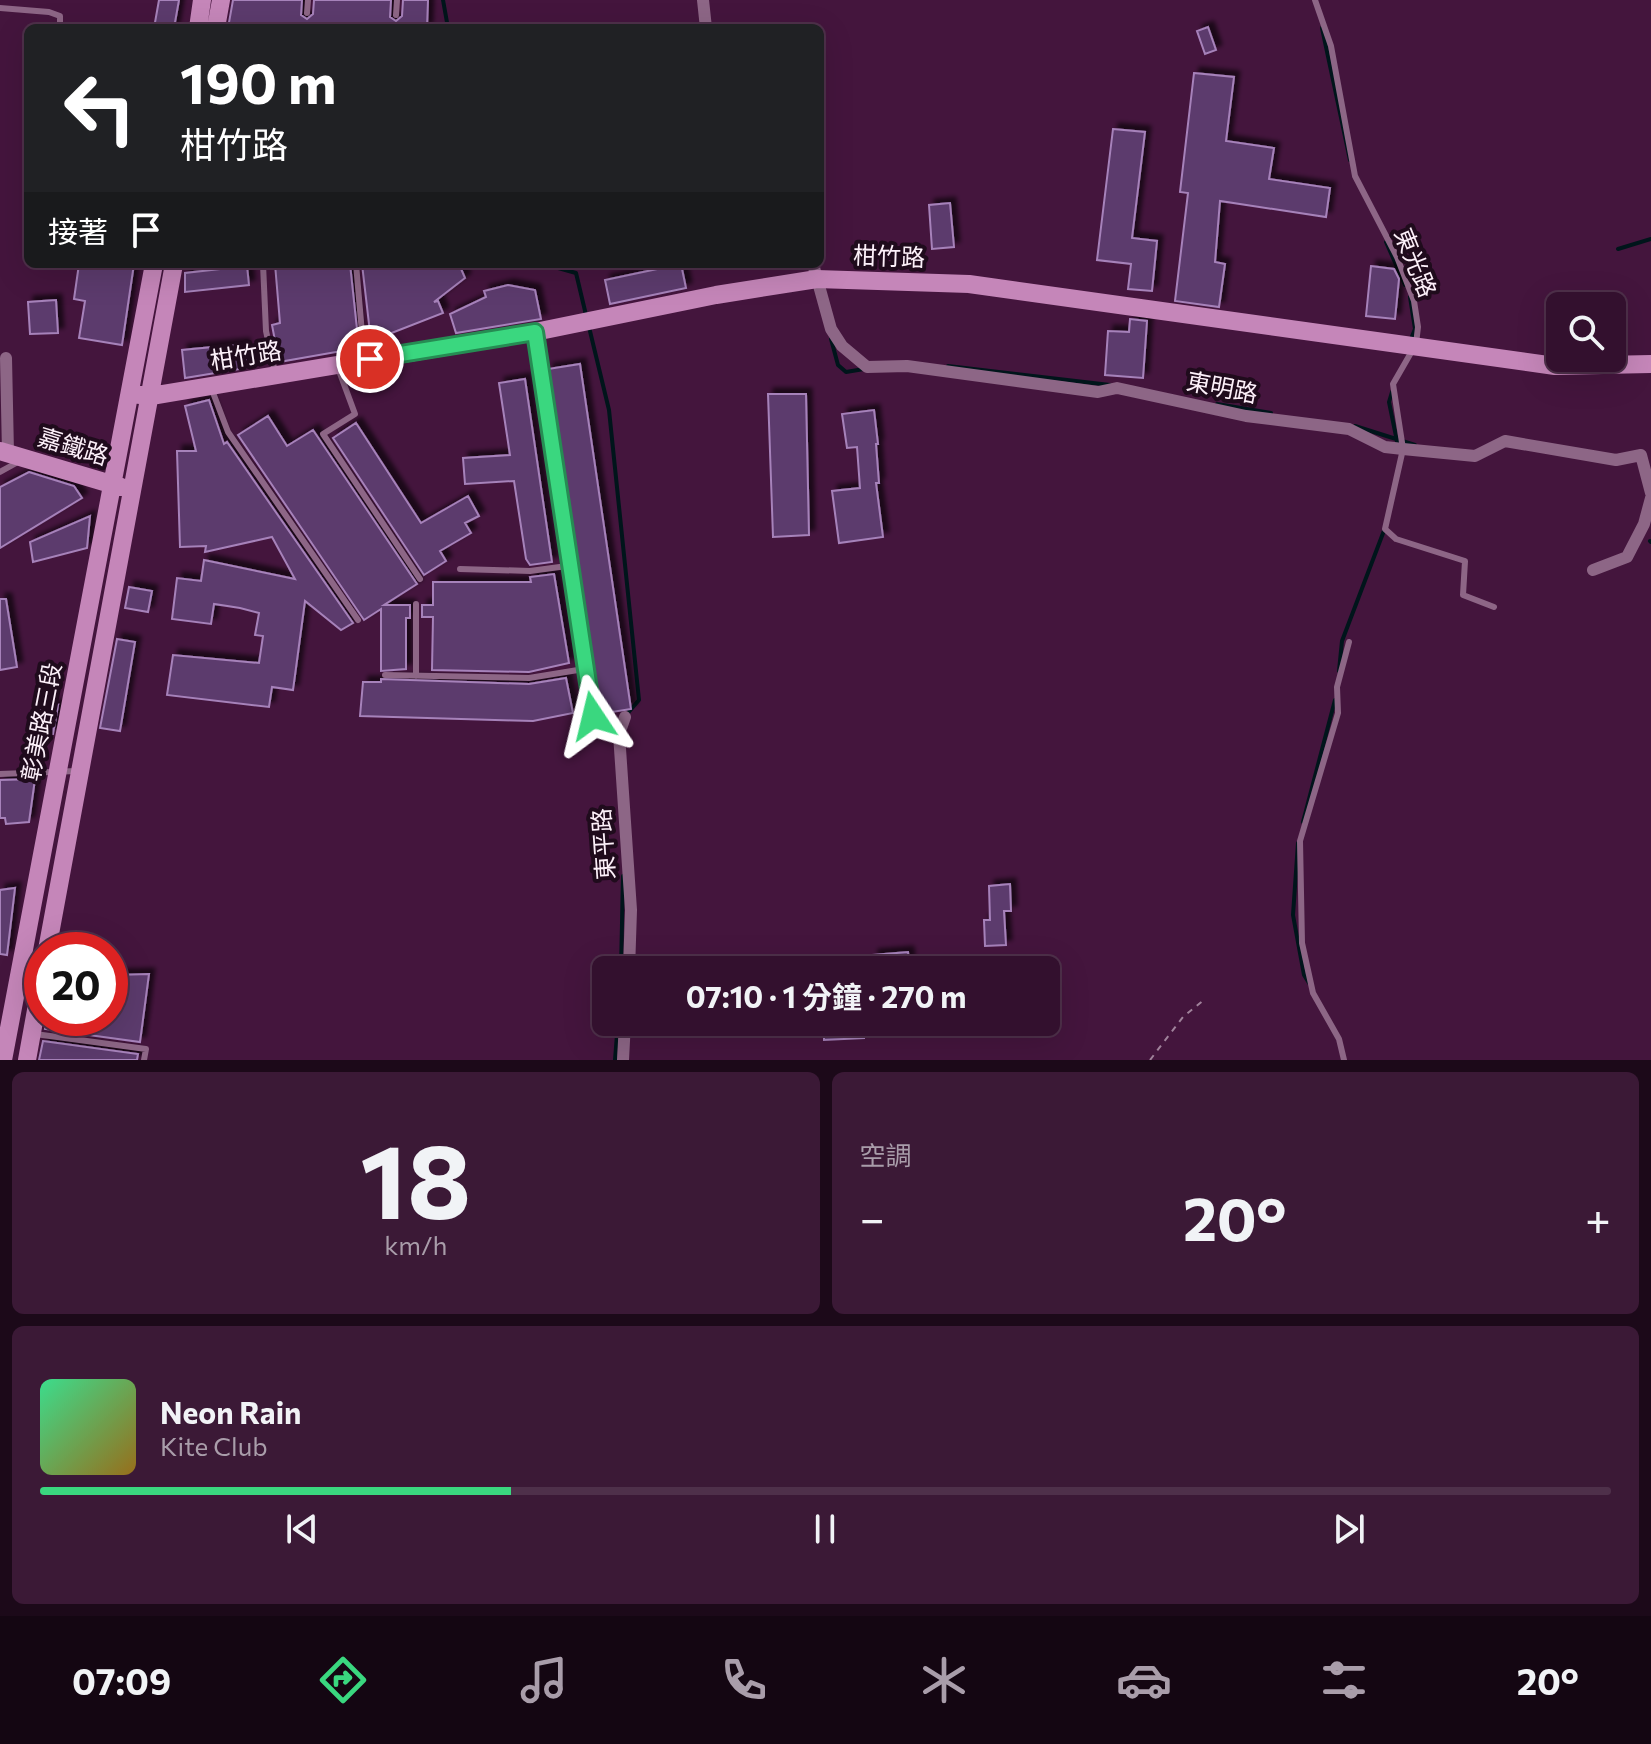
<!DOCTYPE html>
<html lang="zh-TW">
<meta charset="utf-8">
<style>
body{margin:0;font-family:Commissioner,"Noto Sans TC",sans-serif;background:#3b1936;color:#f1f3f6;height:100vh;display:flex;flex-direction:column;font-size:30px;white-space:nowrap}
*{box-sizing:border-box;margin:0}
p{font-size:26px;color:#a99daa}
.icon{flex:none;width:44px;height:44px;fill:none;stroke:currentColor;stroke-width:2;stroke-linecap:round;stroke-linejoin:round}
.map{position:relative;height:1060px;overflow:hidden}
.sheet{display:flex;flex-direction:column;gap:12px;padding:12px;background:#1c0919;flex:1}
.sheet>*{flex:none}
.guide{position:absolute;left:24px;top:24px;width:800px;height:244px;border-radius:12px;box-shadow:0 8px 32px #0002,0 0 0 2px #4e304a;background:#202124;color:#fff;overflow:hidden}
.fabs{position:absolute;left:1546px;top:292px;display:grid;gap:16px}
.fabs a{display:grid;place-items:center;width:80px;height:80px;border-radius:12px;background:#33102e;box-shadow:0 8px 32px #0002,0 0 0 2px #4e304a;font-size:40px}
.speed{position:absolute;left:24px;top:932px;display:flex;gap:16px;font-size:40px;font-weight:700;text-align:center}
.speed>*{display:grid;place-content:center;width:104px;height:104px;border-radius:50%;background:#33102e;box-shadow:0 8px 32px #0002,0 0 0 2px #4e304a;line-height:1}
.speed .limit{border:12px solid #d22;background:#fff;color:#111}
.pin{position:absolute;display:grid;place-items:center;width:68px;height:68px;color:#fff;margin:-34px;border:4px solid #fff;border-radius:50%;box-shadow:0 2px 8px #0007}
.me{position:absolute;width:88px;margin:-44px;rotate:350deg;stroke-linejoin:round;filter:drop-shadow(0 0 6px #0008)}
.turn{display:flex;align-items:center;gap:28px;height:168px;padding:0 24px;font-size:36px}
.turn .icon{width:104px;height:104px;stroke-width:2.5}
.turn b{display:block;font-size:56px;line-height:68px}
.then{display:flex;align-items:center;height:76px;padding:0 24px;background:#0003;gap:16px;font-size:30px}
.big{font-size:60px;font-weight:700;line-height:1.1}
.sheet .widget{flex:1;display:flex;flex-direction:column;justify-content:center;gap:12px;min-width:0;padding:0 28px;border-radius:12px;background:#3b1936}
.sheet .dial{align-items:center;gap:0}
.dial b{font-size:104px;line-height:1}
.song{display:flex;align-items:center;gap:24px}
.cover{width:96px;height:96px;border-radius:12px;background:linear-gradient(135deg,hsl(150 70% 55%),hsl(40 70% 35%))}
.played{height:8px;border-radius:4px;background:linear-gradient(90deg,#3ad77f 30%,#4e304a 30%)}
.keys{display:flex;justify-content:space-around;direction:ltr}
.heat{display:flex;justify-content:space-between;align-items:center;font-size:44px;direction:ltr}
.sheet .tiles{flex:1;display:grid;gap:12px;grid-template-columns:1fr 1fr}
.widget:last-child{grid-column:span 2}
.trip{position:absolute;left:592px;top:956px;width:468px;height:80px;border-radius:12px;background:#33102e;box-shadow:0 8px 32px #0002,0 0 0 2px #4e304a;font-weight:700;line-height:80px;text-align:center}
.dock{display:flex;height:128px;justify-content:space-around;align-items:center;background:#140612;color:#a99daa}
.dock .icon{width:56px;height:56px}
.dock .selected{color:#3ad77f}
.dock b{font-size:36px;color:#f1f3f6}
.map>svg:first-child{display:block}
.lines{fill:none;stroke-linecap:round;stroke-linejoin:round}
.stream{stroke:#00151b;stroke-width:4}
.building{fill:#5c3a6d;stroke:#a682ba;stroke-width:2;filter:url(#shadow)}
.path{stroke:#a0829b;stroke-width:2;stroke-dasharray:6 6;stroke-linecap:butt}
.lane{stroke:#8d6686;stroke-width:6}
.street{stroke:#8d6686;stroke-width:12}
.secondary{stroke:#c586b9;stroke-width:18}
.route-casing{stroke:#268c53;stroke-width:20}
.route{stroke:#3ad77f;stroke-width:14}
.labels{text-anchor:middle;stroke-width:8;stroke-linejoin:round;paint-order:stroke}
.street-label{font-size:24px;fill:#fcf0f9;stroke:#1f0b1c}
</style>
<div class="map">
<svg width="1651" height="1060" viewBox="0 0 1651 1060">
<defs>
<filter id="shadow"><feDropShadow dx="5.5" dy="-5.5" stdDeviation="2" flood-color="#0009"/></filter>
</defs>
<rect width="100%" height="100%" fill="#44153d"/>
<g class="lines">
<!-- stream -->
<path class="stream" d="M443,0L448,28
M1322,28L1350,160
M1386,242L1405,285
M1618,249L1651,239
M544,264L576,273L586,315
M1410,297L1415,329L1411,339
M589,327L609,410L639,700L627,714
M831,339L838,365L846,372L864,369
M948,366L1110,385
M1392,392L1389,402L1398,446
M1217,404L1271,413
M1355,426L1415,445
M1650,541L1651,542
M1339,671L1342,641L1385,528
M1303,822L1335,700
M1298,843L1293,915L1304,975L1309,983
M621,970L623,876
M615,1060L618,1022"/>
</g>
<!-- building -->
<path class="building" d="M159,0H179L174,28H154Z
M233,0H302L301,15L307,19L313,14L314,0H391L390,17L396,21L402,16L403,0H428L427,28H228Z
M1208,27L1216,50L1205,54L1197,31Z
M1194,73L1234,77L1226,141L1274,148L1269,179L1330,188L1326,217L1220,201L1215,262L1225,264L1219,307L1175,301L1188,193L1180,192Z
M1113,129L1145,132L1132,238L1157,241L1152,291L1128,289L1131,264L1097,260Z
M950,203L954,247L932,249L929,205Z
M79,264H134L122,345L79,338L85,301L74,299Z
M275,264H350L359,348L279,362L272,325L280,323Z
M362,264H459L465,278L434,302L438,301L443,313L371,341Z
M681,264L686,288L610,304L605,280Z
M247,266L249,285L185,292V273Z
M1371,266L1394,269L1399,279L1395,319L1366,316Z
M508,285L535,290L541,319L456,333L450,314L486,297L484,291Z
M56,300L58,333L30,334L28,302Z
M1130,319L1147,321L1143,378L1105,375L1108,331L1129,332Z
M244,344L246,368L185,378L182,350Z
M580,364L631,709L599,714L548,369Z
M525,379L552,562L530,565L526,559L514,481L465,484L463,458L510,455L499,383Z
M768,394H806L809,535L773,537Z
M209,400L224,444L227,442L353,623L341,630L305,601L293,690L272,687L269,707L167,695L173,655L259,663L263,636L255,635L259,613L240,608L214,604L211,624L172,619L177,578L201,581L204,560L295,579L272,537L205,552L206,546L180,547L177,451H196L185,406Z
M874,410L878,444H876L879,483H876L883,537L839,543L832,491L860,488L857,447L847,448L842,414Z
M268,416L287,446L313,430L417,584L384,605H410V618H406V669L381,671V609L364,620L238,435Z
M356,423L421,523L468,496L479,516L465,523L471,533L440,551L446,561L424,575L333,438Z
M29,472L74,486L82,498L0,548V487Z
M90,516L87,548L33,562L30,542Z
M554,574L569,663L529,672L432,670L433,617H422V605H433V582H531L530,577Z
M129,587L152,591L148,612L125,608Z
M0,599H6L17,667L0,670Z
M117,639L135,642L120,731L100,728Z
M566,678L573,713L533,721L360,716L363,682H381V679L529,684Z
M58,705L53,734L35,733L31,714Z
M35,779L29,822L6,824L5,818H0V780Z
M1010,884L1011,911H1004L1006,945L985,946L984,920H990L989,886Z
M15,888L7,955L0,954V890Z
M908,952L910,970H874L873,955Z
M149,974L140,1042L45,1029L47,1018H110V984L115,975Z
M824,1022H863L864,1038L824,1040Z
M43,1041L138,1054L137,1060H39Z"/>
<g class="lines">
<!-- path -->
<path class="path" d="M1150,1060L1183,1017L1205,999"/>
<!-- lane -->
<path class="lane" d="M1315,0L1331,46L1355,176L1397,257L1414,301L1418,327L1416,344L1393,384L1403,449L1385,529L1396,539L1465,561L1463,595L1494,607
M0,8L49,12L60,16V28
M307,13L308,0
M396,15L397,0
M263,264L266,331L275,372
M356,264L362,333L369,355
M535,335L593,716
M338,368L355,414L323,434L420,579
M212,390L228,432L358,620
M0,472L18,462
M460,569L530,571L567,566
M416,604V676
M385,675L529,678L584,669
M0,774L76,771
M35,1034L146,1049L144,1060
M1344,1060L1339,1039L1313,993L1302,943L1300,841L1338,713L1337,687L1349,642"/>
<!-- street -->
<path class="street" d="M703,0L706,28
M813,264L831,329L842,346L867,367L907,366L1098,392L1117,388L1246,416L1349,429L1385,447L1403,449L1475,456L1505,441L1616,460L1641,455L1651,493
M6,358L8,453
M1593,570L1627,557L1644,524L1651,498
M625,717L619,734L631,910L629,970
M623,1060L625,1022"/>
<!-- secondary -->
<path class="secondary" d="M198,28L202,0
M216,28L221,0
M130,394L151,396L535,332L716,295L817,279L969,284L1555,366L1651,364
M0,451L121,487
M47,950L174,264
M3,1060L154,264
M27,1060L42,977"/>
</g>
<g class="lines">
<!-- route casing -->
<g class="route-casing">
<path id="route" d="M370,359L535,332L593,716"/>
</g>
<!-- route -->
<use href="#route" class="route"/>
</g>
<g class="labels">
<!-- street labels -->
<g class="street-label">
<text transform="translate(889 257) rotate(2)" y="8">柑竹路</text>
<text transform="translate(1415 263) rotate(68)" y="8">東光路</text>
<text transform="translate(246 356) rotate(-9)" y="8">柑竹路</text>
<text transform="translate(1222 388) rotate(11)" y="8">東明路</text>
<text transform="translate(73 447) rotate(17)" y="8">嘉鐵路</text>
<text transform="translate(42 722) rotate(-79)" y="8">彰美路三段</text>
<text transform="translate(604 844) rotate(-94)" y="8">東平路</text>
</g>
</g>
</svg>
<div class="fabs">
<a><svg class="icon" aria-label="search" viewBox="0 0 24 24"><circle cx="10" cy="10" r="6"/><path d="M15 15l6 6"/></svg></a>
</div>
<div class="speed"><div class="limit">20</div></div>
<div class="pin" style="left:370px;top:359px;background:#d93025"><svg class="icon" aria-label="arrive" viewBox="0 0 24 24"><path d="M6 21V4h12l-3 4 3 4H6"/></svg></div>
<svg class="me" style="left:593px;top:716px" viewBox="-20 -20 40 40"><path d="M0-17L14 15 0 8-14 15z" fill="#3ad77f" stroke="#fff" stroke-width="4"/></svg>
<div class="trip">07:10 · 1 分鐘 · 270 m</div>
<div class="guide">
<div class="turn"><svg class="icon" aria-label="left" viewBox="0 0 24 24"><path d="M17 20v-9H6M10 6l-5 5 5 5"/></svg><div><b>190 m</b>柑竹路</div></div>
<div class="then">接著<svg class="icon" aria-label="arrive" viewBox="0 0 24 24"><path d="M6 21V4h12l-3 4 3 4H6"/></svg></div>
</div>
</div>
<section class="sheet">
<div class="tiles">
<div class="widget dial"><b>18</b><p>km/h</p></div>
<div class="widget"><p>空調</p>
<div class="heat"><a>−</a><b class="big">20°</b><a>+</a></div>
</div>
<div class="widget">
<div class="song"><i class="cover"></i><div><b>Neon Rain</b><p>Kite Club</p></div></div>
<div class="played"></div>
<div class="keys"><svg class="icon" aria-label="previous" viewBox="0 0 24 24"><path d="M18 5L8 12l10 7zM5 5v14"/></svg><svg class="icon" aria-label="pause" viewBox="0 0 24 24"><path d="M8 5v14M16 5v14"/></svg><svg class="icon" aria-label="next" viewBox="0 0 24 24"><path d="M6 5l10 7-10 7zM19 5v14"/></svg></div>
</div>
</div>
</section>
<nav class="dock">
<b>07:09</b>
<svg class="icon selected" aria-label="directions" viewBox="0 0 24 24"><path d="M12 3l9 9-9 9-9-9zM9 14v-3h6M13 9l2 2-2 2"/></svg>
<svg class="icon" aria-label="music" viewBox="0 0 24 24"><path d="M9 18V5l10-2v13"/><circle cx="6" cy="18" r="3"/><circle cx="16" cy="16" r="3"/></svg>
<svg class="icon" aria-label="phone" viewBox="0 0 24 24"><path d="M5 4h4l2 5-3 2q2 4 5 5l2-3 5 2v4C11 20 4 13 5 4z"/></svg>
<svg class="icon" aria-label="climate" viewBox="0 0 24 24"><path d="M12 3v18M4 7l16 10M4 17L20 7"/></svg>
<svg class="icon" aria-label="car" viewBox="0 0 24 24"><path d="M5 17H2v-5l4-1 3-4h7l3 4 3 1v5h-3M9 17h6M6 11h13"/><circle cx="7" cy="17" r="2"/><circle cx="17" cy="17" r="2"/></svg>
<svg class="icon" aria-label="filters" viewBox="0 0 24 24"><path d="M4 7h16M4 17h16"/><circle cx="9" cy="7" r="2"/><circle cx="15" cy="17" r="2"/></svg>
<b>20°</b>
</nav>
